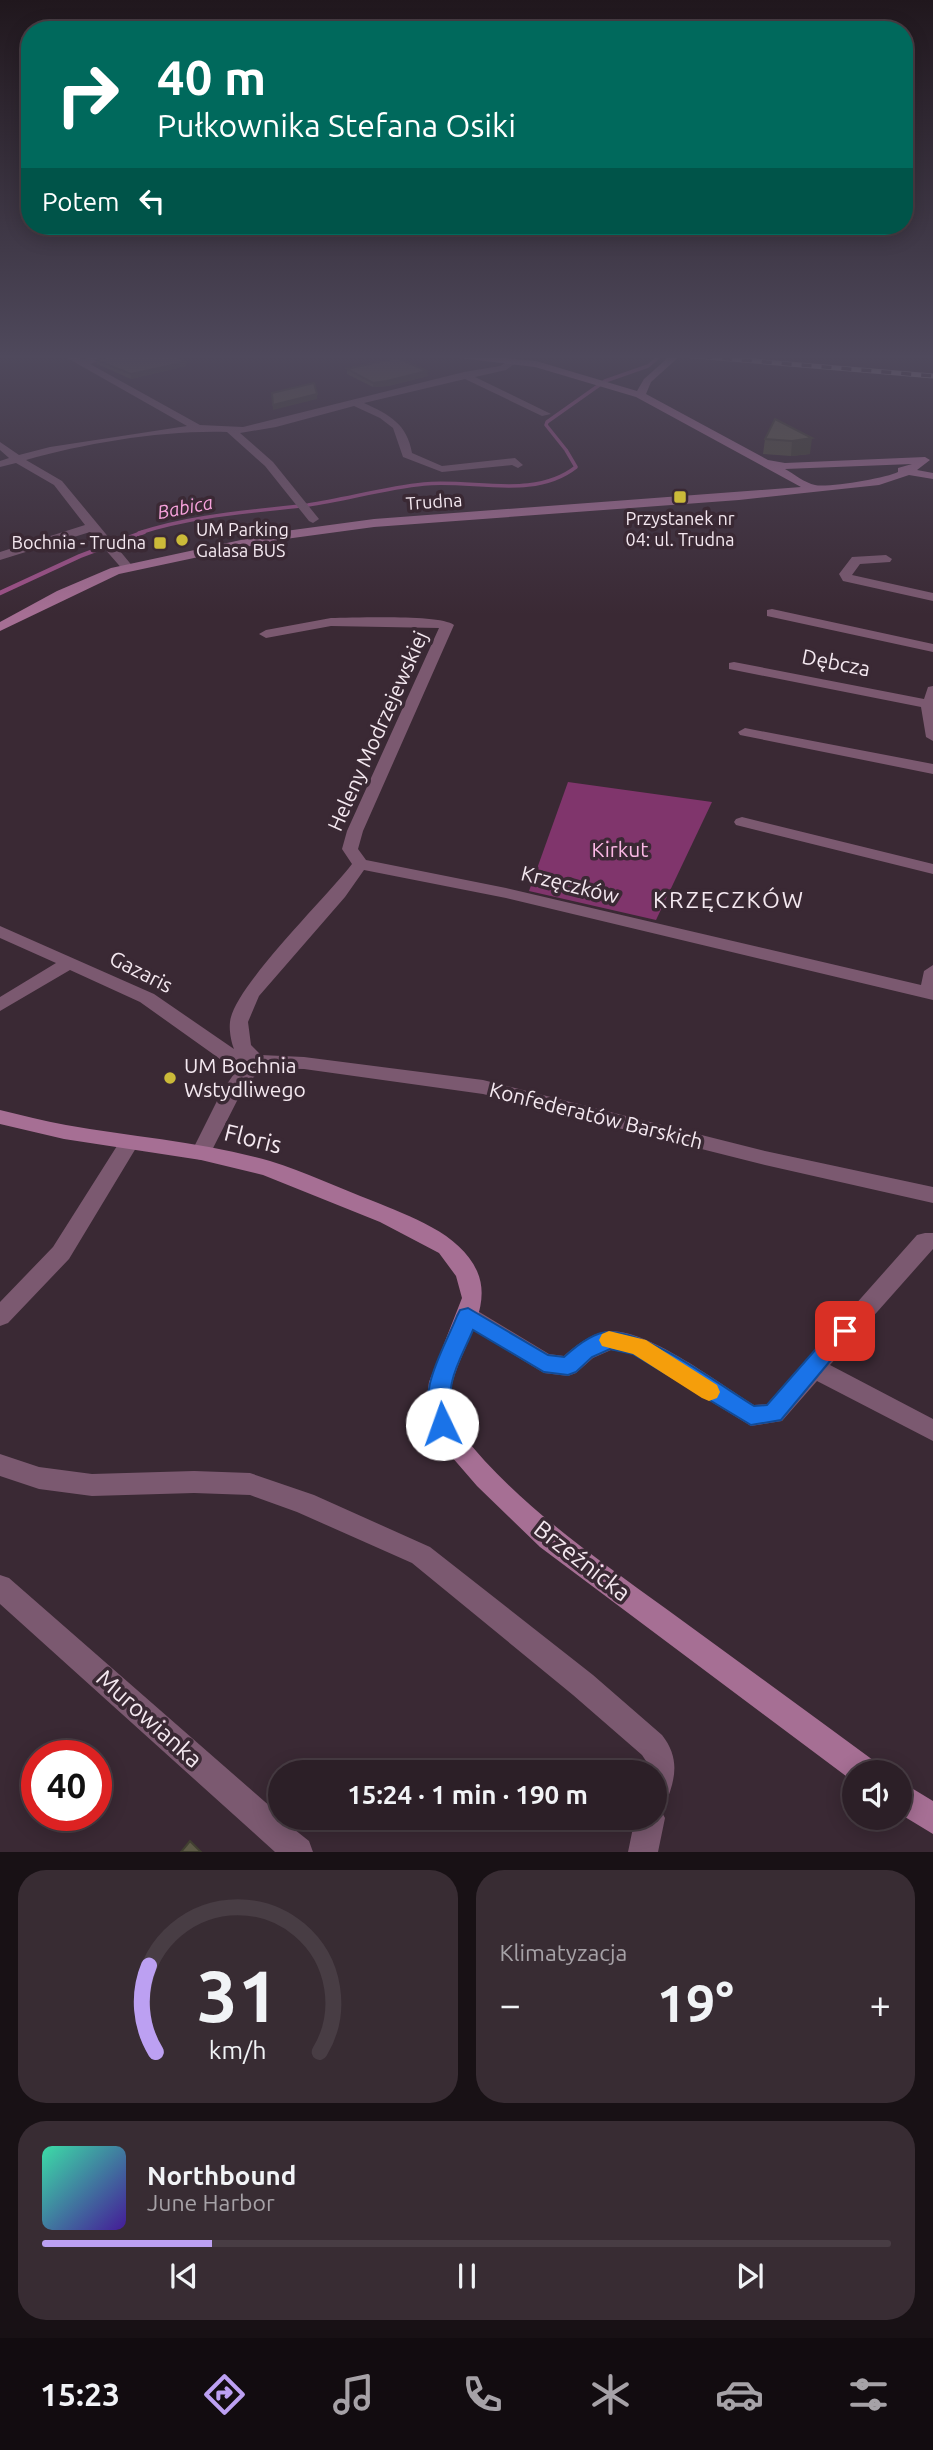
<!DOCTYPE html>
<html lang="pl">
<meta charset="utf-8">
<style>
body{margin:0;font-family:Ubuntu,sans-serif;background:#382c33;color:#f1f3f6;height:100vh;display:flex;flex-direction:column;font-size:26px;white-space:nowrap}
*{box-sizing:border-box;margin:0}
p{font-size:23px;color:#a6a2a7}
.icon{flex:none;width:38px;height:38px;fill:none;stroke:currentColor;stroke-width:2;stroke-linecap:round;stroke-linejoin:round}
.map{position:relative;height:1852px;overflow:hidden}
.drawer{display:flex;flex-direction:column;gap:18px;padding:18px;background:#181115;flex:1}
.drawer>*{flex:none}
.hud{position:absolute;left:21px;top:21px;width:892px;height:214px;border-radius:28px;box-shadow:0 4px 18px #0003,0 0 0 2px #483d44;background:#00695c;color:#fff;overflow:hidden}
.controls{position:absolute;left:842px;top:1760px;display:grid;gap:14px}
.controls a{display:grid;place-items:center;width:70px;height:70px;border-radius:50%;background:#2c1f27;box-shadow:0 4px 18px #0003,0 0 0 2px #483d44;font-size:35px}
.speed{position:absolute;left:21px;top:1740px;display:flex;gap:14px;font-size:35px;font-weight:700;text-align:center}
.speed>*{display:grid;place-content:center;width:91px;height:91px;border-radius:50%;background:#2c1f27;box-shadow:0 4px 18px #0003,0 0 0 2px #483d44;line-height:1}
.speed .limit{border:10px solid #d22;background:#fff;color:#111}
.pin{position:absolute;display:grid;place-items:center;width:60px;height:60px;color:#fff;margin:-30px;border-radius:14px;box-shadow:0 4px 10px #0006}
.me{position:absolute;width:77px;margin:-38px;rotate:357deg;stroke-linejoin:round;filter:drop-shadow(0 0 5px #0008)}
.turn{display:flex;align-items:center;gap:24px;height:147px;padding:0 21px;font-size:32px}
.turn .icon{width:91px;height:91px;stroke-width:2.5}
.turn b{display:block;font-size:49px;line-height:60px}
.then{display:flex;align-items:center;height:66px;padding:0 21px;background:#0003;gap:14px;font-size:26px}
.big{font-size:52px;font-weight:700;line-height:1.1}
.drawer .card{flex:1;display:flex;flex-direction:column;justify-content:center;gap:10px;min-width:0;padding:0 24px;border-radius:28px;background:#382c33}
.drawer .dial{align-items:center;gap:0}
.dial svg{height:182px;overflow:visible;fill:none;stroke:#483d44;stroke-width:7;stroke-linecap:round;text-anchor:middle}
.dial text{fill:#f1f3f6;stroke:none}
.song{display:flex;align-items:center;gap:21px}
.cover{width:84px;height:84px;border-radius:10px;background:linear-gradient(135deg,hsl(160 70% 55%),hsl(260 70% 35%))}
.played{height:7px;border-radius:4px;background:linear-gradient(90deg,#bca0f2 20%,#483d44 20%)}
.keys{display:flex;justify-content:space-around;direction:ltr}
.heat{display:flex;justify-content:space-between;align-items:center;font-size:38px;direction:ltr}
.drawer .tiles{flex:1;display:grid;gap:18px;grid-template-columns:1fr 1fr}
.card:last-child{grid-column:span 2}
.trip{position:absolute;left:268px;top:1760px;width:399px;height:70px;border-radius:35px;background:#2c1f27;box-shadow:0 4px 18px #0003,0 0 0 2px #483d44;font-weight:700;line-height:70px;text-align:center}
.dock{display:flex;height:112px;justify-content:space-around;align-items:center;background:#120c10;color:#a6a2a7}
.dock .icon{width:49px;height:49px}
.dock .active{color:#bca0f2}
.dock b{font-size:32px;color:#f1f3f6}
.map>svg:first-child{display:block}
.green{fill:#80356c}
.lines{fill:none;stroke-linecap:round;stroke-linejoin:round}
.stream-far1{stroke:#a05189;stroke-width:3.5}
.stream{stroke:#a05189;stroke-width:4.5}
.street{fill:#7b5970;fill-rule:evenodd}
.secondary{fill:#a66f94;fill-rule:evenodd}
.rail-casing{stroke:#b8aab3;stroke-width:5}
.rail{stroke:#3a2934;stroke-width:3.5;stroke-dasharray:10;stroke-linecap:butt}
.wall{fill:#504d3c}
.shaded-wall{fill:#413f31}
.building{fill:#5d5a46;stroke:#413f31;stroke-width:2}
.route{fill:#1a73e8;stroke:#114b97;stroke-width:2}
.slow{fill:#f59e0b}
.poi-dot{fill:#cbba39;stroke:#3a2934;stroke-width:2.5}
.labels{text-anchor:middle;stroke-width:7;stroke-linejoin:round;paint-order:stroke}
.far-street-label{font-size:18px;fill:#f4e8f0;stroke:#3a2934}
.far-poi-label{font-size:18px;fill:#f4e8f0;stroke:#3a2934}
.far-water-label{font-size:19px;font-style:italic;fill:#f8a3dd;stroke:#3a2934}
.street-label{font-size:21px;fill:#f4e8f0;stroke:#3a2934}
.park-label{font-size:21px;fill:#fbb9e5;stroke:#3a2934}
.poi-label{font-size:21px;fill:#f4e8f0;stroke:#3a2934;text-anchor:start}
.neighbourhood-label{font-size:23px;letter-spacing:2px;fill:#f4e8f0;stroke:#3a2934}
.near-street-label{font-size:24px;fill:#f4e8f0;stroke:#3a2934}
</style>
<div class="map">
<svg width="933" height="1852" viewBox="0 0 933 1852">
<rect width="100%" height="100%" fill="#3a2934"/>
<!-- green -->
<path class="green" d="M568,782L712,802L656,920L529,891Z"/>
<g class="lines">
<!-- stream-far1 -->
<path class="stream-far1" d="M139,533C194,515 251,512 308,505C347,499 385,488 424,484C473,479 534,500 576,467L566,450L546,425L547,422L605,381L648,366L661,355"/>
<!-- stream -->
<path class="stream" d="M0,593L80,556L144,532"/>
<!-- street -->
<path class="street" d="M62,355H74L83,360L99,355H116L90,364L200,425L243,427L464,372L500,366L512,359L517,362L506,370L475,377L551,414L542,416L465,379L364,403C390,415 407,424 412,453L442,466L515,458L523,465L518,468L512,465L442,472L403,457L393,428L380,418L354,406L276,427L240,433L273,462L319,519L313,523L309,521L265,466L227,432C164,430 86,443 26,460L62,481L134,568L132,571H124L90,532L0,560V552L85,525L54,485L16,463L0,467V461L9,458L0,450V442L19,455L50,447L187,426Z
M886,555L892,559L890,562L860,564L852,575L933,593V601L843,581L839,574L852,557Z
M772,609L933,644V652L767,616V610Z
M331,618C353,618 440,614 454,625L363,831L358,849L366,860L506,888L921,985L924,971L933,965V1000L506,898L364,870L345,897L259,996L248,1022L251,1045L261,1055L304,1057L483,1080L765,1151L933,1187V1203L765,1165L483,1094L304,1069L261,1068L241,1093L208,1158L201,1160L194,1158L191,1153L222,1091L241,1064L220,1059L140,1002L70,970L0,1011V997L56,963L0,938V926L154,994L234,1049C231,1042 229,1030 230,1022C233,988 326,898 352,864L342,849L347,831L439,628L331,626L266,638L259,634L266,630Z
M734,662L924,699L928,687L933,686V741L926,737L921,707L729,669V663Z
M745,728L933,764V774L740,735L738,732Z
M742,817L933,864V874L736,825L734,822L736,819Z
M129,1136L136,1138L139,1143L69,1259L8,1323L0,1326V1302L53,1247L122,1138Z
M925,1233H933V1249L830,1365L933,1419V1441L817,1381L782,1421L751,1426L633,1354L611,1350L593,1358L576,1373L568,1376L544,1373L460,1322L456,1316L460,1310L468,1307L476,1310L549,1354L564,1356C575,1346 594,1331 611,1331C653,1332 718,1383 754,1405L767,1404L917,1235Z
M0,1454L39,1467L92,1474L194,1471L250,1473L314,1495L430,1547L593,1675L662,1735C680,1758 676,1778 665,1805L659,1807L665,1818L658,1852H628L635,1818H654V1773H643L646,1761L642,1755L573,1695L412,1563L297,1512L250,1495L194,1493L92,1496L39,1489L0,1476Z
M0,1575L9,1578L280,1815V1818L309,1841L313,1852H275L0,1604Z"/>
<!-- secondary -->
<path class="secondary" d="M434,355H474L536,361L637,391L644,379L671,355H681L651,382L646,394L768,460L785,463L925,457L930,460L917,470L933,473V479L909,475L879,485L739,500L374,527L278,540L119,574L0,631V622L57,591L111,568L278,532L374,519L801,487L636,397L535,367ZM912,464L898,468V472C887,478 827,488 815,485C805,483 794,474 785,469Z
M0,1110C22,1115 44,1121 66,1125C134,1137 204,1142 270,1161C305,1172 339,1188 373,1201C409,1216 460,1233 477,1271C501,1324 422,1382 461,1433C517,1504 592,1555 665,1608C735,1659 806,1711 877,1763L882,1773H854V1782L540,1547L477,1486L445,1449L429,1424L426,1405L429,1382L462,1298L456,1276L439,1253L380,1222L263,1175L201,1160L64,1139L0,1124Z
M900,1781L933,1801V1834L900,1814Z"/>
<!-- rail casing -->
<g class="rail-casing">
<path id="rail" d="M682,355L933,376"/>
</g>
<!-- rail -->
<use href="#rail" class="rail"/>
</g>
<!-- wall -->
<path class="wall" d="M96,360L186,362V366L131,379L97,364Z
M347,369L428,376L388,386L373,387L347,374Z
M775,419L810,454L791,456L763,454L765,439Z"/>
<!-- shaded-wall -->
<path class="shaded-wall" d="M186,362V366L131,379V374Z
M427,371L428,376L388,386L373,387V383Z
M317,394V399L273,410V405Z
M812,438L810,454L791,456L792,441Z"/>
<!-- building -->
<path class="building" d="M114,355H173L186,362L131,374L96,360Z
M397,358L427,371L387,381L373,383L347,369Z
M314,383L317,394L273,405L272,393Z
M775,419L812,438L792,441L765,439Z
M190,1841L201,1852H181Z"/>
<!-- sky -->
<linearGradient id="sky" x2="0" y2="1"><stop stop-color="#20171d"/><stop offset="0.58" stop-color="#4f495c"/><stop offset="1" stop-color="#4f495c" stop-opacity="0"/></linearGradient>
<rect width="933" height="615" fill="url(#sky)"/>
<!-- route -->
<path class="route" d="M468,1308L548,1355L564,1357C575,1347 594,1331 610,1332C651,1333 718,1384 754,1406L767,1405L837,1325L845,1323L852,1325L855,1331L781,1420L751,1425L633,1354L610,1349L592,1357L576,1372L568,1375L544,1372L473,1330C466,1347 456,1364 452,1382C448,1398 455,1419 449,1430L442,1433L434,1430C415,1393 443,1351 457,1316L460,1310Z"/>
<!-- slow -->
<path class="slow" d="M609,1331L646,1340L717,1385L720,1392L717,1398L709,1401L702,1398L633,1354L602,1346L599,1340L602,1334Z"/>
<!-- markers -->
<g class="poi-dot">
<rect x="673" y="490" width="14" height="14" rx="3.5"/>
<circle cx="182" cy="540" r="7"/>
<rect x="153" y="536" width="14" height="14" rx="3.5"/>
<circle cx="170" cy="1078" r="7"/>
</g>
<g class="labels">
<!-- far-street labels -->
<g class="far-street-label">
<text transform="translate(434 502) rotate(-4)" y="6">Trudna</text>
</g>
<!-- far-poi labels -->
<g class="far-poi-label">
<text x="680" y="525">Przystanek nr<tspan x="680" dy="21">04: ul. Trudna</tspan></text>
<text x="196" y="536" text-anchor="start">UM Parking<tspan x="196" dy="21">Galasa BUS</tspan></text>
<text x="146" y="549" text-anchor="end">Bochnia - Trudna</text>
</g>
<!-- far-water labels -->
<g class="far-water-label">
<text transform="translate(185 507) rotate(-11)" y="7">Babica</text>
</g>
<!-- street labels -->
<g class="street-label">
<text transform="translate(836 663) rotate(11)" y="7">Dębcza</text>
<text transform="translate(378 731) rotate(-66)" y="7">Heleny Modrzejewskiej</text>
<text transform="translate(570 885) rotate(14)" y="7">Krzęczków</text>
<text transform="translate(141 972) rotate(27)" y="7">Gazaris</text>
<text transform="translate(596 1116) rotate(14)" y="7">Konfederatów Barskich</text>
</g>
<!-- park labels -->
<g class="park-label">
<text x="620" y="857">Kirkut</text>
</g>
<!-- poi labels -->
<g class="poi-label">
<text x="184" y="1073">UM Bochnia<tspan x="184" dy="24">Wstydliwego</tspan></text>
</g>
<!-- neighbourhood labels -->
<g class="neighbourhood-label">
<text x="729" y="908">KRZĘCZKÓW</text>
</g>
<!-- near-street labels -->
<g class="near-street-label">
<text transform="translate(253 1139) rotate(14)" y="8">Floris</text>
<text transform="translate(582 1561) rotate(38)" y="8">Brzeźnicka</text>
<text transform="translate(149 1719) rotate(42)" y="8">Murowianka</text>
</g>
</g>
</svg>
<div class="controls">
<a><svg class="icon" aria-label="sound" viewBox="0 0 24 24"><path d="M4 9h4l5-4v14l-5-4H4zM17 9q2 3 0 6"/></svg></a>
</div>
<div class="speed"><div class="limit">40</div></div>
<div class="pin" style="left:845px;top:1331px;background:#d93025"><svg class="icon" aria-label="arrive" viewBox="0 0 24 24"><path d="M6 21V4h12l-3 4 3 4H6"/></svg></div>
<svg class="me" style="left:442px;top:1424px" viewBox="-20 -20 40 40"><circle r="19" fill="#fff"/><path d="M0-13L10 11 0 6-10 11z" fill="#1a73e8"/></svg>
<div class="trip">15:24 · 1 min · 190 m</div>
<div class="hud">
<div class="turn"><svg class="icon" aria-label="right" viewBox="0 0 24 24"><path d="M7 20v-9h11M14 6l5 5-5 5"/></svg><div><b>40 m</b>Pułkownika Stefana Osiki</div></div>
<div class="then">Potem<svg class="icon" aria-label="left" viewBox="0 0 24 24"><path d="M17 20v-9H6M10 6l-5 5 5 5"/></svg></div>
</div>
</div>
<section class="drawer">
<div class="tiles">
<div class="card dial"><svg viewBox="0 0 100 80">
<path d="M14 69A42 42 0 1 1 86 69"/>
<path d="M14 69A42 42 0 0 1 11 31" stroke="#bca0f2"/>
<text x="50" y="56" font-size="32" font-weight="700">31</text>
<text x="50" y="72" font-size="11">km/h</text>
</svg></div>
<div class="card"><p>Klimatyzacja</p>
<div class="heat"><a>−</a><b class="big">19°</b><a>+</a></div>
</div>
<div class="card">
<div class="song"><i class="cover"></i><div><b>Northbound</b><p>June Harbor</p></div></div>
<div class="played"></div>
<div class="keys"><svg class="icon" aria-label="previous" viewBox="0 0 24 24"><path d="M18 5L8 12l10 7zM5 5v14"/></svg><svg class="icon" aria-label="pause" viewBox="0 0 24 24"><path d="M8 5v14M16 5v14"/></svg><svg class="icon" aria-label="next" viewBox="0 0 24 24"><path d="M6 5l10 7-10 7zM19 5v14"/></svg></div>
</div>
</div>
</section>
<nav class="dock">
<b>15:23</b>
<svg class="icon active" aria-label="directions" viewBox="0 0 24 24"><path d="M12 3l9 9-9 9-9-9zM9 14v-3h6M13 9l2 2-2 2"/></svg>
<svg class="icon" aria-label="music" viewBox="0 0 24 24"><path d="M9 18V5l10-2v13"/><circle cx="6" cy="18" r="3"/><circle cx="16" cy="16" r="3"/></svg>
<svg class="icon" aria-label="phone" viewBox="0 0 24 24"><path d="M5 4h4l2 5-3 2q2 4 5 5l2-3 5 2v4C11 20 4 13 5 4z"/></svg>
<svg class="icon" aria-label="climate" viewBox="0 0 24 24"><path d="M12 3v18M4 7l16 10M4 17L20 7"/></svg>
<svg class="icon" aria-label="car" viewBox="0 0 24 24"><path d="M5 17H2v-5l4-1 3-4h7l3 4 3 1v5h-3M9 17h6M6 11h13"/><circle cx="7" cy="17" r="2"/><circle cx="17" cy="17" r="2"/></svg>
<svg class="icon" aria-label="filters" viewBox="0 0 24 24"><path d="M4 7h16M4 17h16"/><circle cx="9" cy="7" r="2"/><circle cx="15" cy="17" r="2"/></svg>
</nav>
